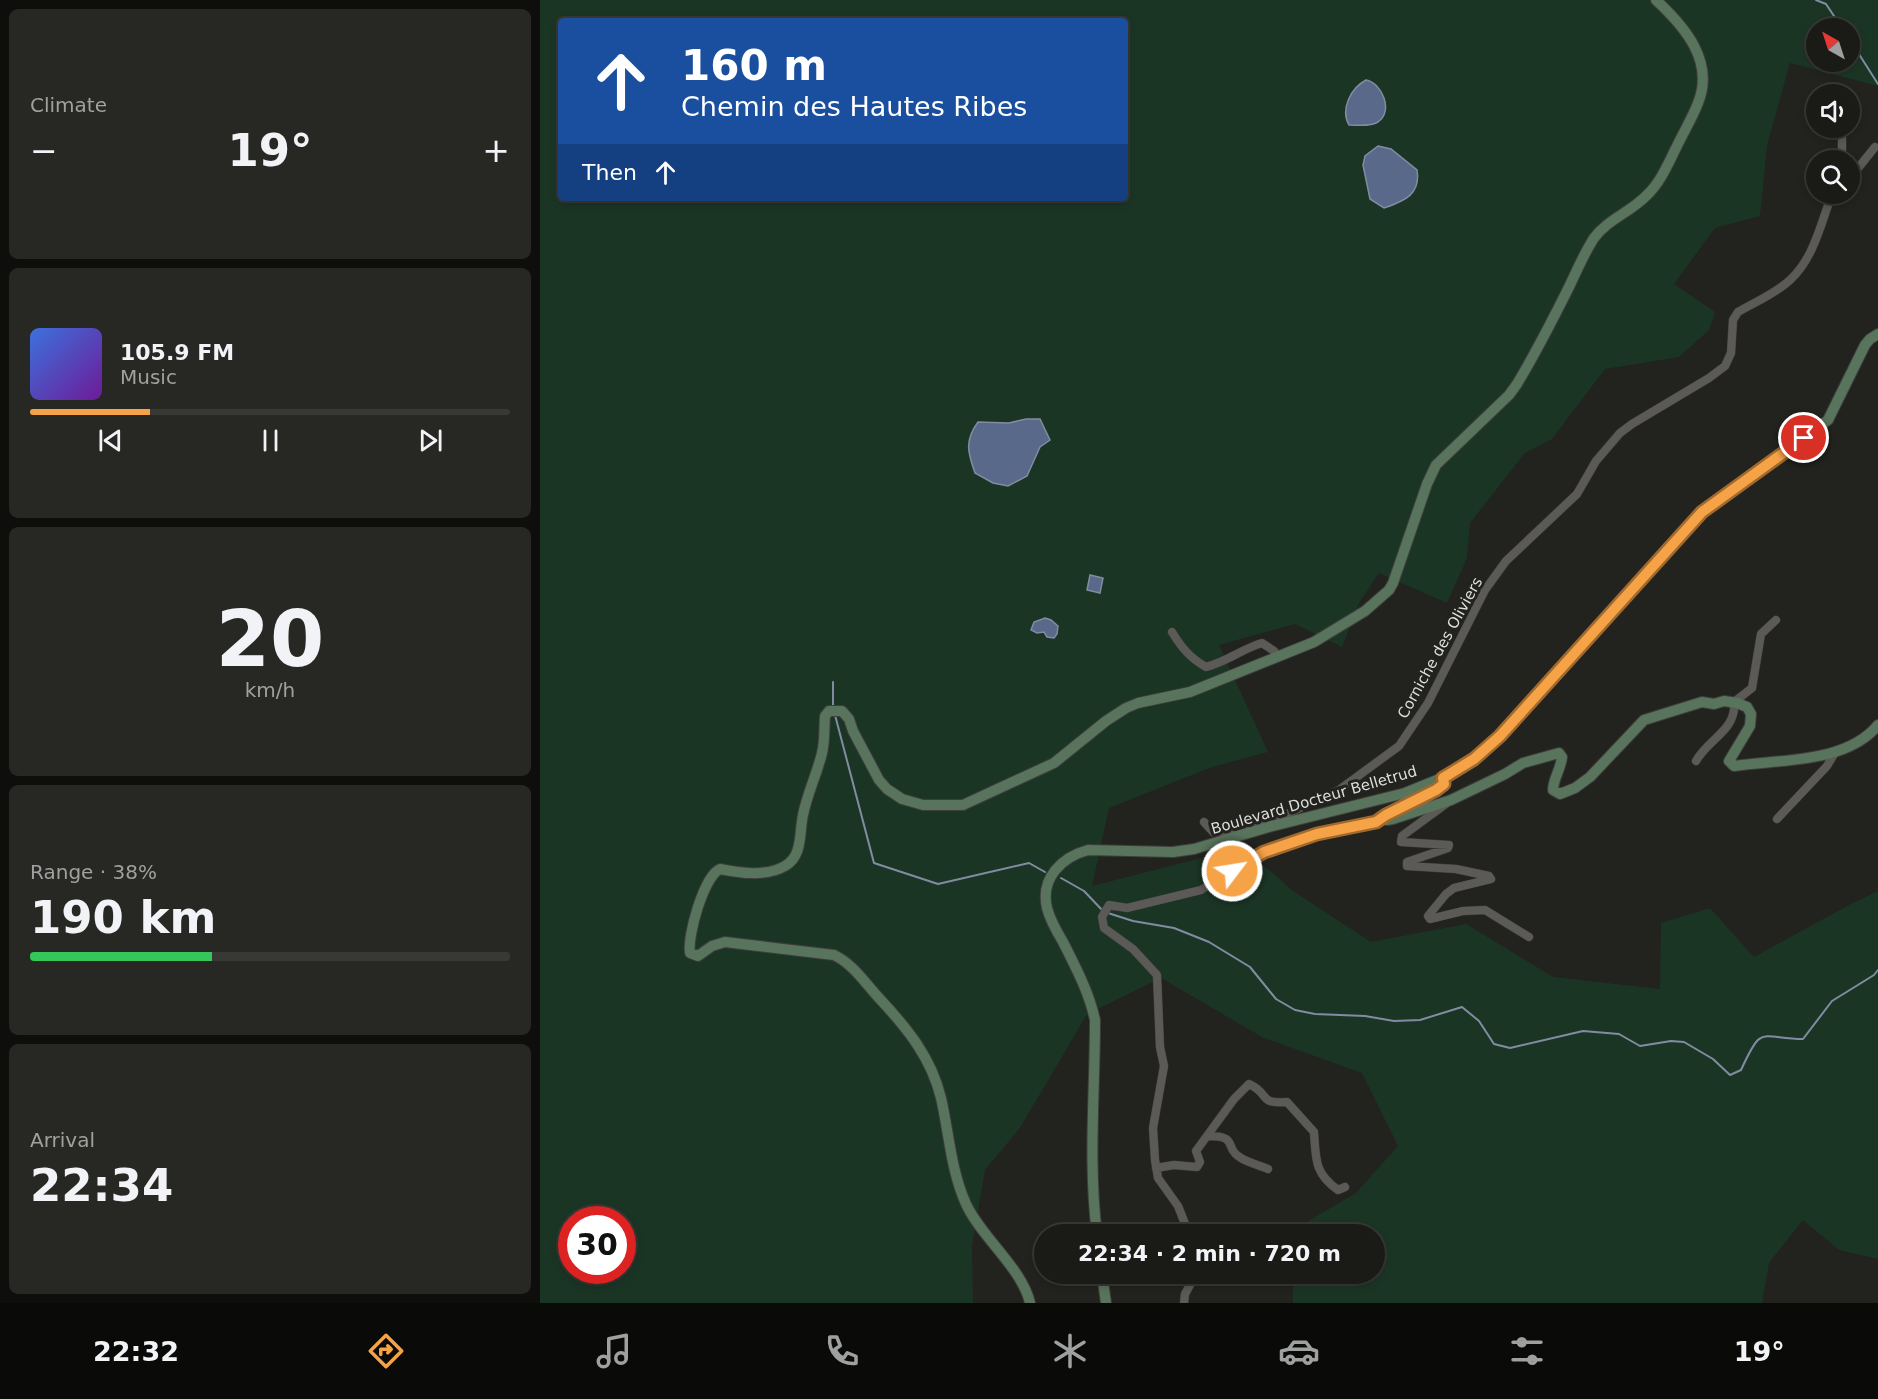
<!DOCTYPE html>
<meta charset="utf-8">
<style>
body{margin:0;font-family:"DejaVu Sans",sans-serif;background:#272723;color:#f1f3f6;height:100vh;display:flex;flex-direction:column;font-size:22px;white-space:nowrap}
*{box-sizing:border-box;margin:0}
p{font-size:20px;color:#9fa1a1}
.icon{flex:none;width:33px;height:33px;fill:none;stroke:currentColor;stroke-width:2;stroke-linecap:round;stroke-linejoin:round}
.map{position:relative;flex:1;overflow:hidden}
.panel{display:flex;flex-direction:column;gap:9px;padding:9px;background:#0e0e0c;width:540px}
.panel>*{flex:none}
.hud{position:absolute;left:18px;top:18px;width:570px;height:183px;border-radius:6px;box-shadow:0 3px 9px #0003,0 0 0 2px #383835;background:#1a4fa0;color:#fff;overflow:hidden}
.needle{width:39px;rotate:321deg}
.controls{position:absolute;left:1266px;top:18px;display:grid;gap:12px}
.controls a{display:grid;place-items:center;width:54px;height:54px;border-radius:50%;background:#1a1a16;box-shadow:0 3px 9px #0003,0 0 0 2px #383835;font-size:30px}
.speed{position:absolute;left:18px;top:1206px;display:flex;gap:12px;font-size:30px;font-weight:700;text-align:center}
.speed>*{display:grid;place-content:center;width:78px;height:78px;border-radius:50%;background:#1a1a16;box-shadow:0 3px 9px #0003,0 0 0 2px #383835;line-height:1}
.speed .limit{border:9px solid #d22;background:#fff;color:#111}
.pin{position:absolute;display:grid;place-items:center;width:51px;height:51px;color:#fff;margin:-26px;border:3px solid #fff;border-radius:50%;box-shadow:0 2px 6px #0007}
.me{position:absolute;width:66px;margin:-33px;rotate:59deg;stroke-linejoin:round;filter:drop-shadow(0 0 4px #0008)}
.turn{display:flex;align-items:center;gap:21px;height:126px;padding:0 24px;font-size:27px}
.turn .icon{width:78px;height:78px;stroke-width:2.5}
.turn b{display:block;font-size:42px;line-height:51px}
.then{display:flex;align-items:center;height:57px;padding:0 24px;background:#0003;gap:12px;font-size:22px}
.big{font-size:45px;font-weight:700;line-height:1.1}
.panel .card{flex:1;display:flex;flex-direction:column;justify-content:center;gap:9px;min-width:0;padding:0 21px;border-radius:9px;background:#272723}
.panel .dial{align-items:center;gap:0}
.dial b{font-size:78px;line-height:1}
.song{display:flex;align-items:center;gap:18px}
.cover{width:72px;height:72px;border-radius:9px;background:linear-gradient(135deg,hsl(220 70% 55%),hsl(280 70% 35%))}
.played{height:6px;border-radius:3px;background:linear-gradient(90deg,#f6a247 25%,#383835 25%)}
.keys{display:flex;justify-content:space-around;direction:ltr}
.heat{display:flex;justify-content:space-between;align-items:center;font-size:33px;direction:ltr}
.charge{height:9px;border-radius:4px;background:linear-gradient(90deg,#34c759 38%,#383835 0)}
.trip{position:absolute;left:494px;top:1224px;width:351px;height:60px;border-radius:30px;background:#1a1a16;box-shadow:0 3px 9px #0003,0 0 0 2px #383835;font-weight:700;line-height:60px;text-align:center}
.dock{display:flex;height:96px;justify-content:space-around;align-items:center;background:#0a0a09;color:#9fa1a1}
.dock .icon{width:42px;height:42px}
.dock .active{color:#f6a247}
.dock b{font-size:27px;color:#f1f3f6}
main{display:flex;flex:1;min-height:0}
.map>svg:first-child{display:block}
.green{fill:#1b3525;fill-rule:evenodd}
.water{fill:#596989;stroke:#818ca2;stroke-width:1.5}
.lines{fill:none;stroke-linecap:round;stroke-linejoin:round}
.stream{stroke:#818ca2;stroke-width:2}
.street-casing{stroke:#3e3e3b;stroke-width:9}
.secondary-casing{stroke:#3e3e3b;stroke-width:12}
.street{stroke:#5b5a56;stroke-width:8}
.secondary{stroke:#59745d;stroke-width:10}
.route-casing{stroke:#a0692e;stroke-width:15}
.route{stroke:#f6a247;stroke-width:10}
.labels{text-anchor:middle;stroke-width:6;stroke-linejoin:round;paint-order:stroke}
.street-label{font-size:15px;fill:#dededb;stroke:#22221e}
</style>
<main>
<section class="panel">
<div class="card"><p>Climate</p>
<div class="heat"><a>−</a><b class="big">19°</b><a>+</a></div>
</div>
<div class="card">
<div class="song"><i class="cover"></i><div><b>105.9 FM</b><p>Music</p></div></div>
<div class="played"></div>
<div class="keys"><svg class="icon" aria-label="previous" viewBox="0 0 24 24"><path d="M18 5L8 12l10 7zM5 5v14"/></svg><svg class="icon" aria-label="pause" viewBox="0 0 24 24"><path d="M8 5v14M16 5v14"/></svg><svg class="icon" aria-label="next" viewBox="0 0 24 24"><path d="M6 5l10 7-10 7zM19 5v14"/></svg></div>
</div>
<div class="card dial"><b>20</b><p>km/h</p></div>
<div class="card"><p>Range · 38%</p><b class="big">190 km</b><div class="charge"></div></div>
<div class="card"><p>Arrival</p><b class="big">22:34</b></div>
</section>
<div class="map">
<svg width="1338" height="1303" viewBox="0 0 1338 1303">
<rect width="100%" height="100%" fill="#22221e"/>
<!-- green -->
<path class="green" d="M0,0H1338V86L1250,63L1227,145L1220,216L1175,228L1134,284L1175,312L1169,330L1139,357L1065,369L1012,439L985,453L930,523L927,558L907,603L839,573L819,603L802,647L755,624L679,645L728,752L672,767L569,808L552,886L677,854L726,867L753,891L831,942L926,924L1013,977L1120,989L1121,923L1170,908L1214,957L1309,905L1338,891V1259L1299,1250L1263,1220L1229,1263L1222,1303H753V1274H834V1234H753V1230L816,1193L858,1146L822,1073L722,1037L621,978L547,1014L480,1128L445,1170L432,1245L433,1303H0ZM21,21H585V198H21ZM1276,28H1310V62H1276ZM32,1220H82V1270H32Z"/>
<!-- water -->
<path class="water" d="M826,80C842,83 854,111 838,122C830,127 818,125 809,125C800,109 811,88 826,80Z
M838,146L851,149L877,170C881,194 865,201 844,208L830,199L823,165L825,156Z
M486,419H500L510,440L500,447L487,476L468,486L453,483L435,473C428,453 424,441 438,422L469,423Z
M550,575L563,578L560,593L547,590Z
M505,618L511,620L518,626L517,634L514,638L507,637L504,632L497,633L491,630L494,622Z"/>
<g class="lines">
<!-- stream -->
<path class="stream" d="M1276,0L1286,4L1302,28
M1310,40L1338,84
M293,682V706
M295,715L334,863L398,884L489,863L505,872
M521,878L544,891L563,911
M568,913L593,921L634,928L669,942L710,967L736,999L755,1010L775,1014L825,1016L854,1021L880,1020L922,1007L939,1021L954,1044L970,1048L1043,1031L1079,1034L1100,1046L1131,1041L1144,1042L1173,1059L1190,1075L1201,1070C1222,1024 1219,1038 1263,1039L1292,1001L1334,975L1338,970"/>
<!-- street casing -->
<g class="street-casing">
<path id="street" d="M1302,160V128
M1310,178L1335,147
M632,632C641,647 650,658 666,667C686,662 702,649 722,643L734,651L738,657
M1156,761C1168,739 1197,730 1194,702L1212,688L1221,634L1236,620
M907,803L862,836L861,842L909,845L908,848L867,862V866L916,869L949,876L951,879L914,888L906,894L888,916L890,919L923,911L945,910L989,937
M1237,819L1287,766L1296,751
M664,822L674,833L704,828L712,832L724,820L749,813L799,790L859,746L888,703L945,590L966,561L1037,494L1056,461L1080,433L1092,424L1169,378L1185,366L1191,353L1193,320L1198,312C1215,302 1235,294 1250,280C1274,258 1281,223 1292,194
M668,1136C700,1136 683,1148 701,1158C709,1163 719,1165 728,1169
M616,1168L634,1165L657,1167L660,1162L656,1151L694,1099L709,1084C731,1094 717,1104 747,1102L774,1132C776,1159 774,1173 798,1190L805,1187
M649,1234L638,1206L618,1178L615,1160L613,1128L624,1066L620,1047L617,975L593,949L564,928L562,917L569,905L587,908L661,890L724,852L777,834L836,822L844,818
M644,1303L645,1294L656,1274"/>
</g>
<!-- secondary casing -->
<g class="secondary-casing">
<path id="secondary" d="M857,810L896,791L904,784L903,778
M844,818L847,820L853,819L911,800L965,774L983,763L1019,753L1022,757C1021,769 1013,779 1013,790L1020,794L1035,788L1050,777L1104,720L1162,702L1174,704L1184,701L1197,703L1207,707L1211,714L1210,726L1189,761L1194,766C1239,759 1306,764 1338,725
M557,1234C548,1163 555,1092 555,1020C549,992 536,968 523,942C517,932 510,920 507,908C500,878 522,857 548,850L633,852L654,849L729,827L865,793L907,776L922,768L960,736L1162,512L1288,420L1325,345L1330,339L1338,334
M562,1274L566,1303
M490,1303C482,1268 441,1237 426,1204C411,1171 409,1133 401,1098C391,1057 367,1028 339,998C325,983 313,964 294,955L185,942L172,946L158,956L150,953C147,936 164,876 180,869C200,873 226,877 245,866C263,856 259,833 263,815C267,794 277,774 282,753C285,741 284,728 285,716L289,711H302L309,719L313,731L339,780L347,789L362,799L383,805H423L514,763L566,721L586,708L598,703L650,692L774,642L825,611L849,590L853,583L887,484L896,465L969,395L977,384C995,354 1011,323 1027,291C1036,273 1043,255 1054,238C1068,219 1091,212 1107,195C1122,181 1130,159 1140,140C1146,128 1153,116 1158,103C1175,61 1144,26 1116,0"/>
</g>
<!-- street -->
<use href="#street" class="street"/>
<!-- secondary -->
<use href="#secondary" class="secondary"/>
</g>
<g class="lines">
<!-- route casing -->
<g class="route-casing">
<path id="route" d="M692,871L724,852L777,834L836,822L846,815L896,790L904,784L903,778L934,759L960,736L1162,512L1264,438"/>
</g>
<!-- route -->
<use href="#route" class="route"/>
</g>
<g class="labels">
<!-- street labels -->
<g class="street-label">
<text transform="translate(900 648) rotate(-61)" y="5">Corniche des Oliviers</text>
<text transform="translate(774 800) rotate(-16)" y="5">Boulevard Docteur Belletrud</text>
</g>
</g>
</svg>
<div class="controls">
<a><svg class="needle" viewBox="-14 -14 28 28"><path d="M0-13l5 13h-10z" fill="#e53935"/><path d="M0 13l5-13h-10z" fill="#9fa1a1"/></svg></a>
<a><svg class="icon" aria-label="sound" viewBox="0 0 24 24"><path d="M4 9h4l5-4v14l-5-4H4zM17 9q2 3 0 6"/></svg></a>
<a><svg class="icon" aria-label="search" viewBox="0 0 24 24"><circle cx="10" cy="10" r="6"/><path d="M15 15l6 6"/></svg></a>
</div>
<div class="speed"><div class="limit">30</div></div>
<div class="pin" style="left:1264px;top:438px;background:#d93025"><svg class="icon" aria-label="arrive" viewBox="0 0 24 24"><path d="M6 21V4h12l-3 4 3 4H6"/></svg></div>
<svg class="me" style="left:692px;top:871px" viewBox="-20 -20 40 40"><circle r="17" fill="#f6a247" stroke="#fff" stroke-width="3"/><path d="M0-11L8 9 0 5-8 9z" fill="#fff"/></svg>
<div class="trip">22:34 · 2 min · 720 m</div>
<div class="hud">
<div class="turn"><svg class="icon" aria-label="ahead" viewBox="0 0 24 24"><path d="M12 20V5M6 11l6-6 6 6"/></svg><div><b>160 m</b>Chemin des Hautes Ribes</div></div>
<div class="then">Then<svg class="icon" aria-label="ahead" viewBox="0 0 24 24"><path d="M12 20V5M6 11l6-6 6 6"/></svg></div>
</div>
</div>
</main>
<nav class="dock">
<b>22:32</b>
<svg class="icon active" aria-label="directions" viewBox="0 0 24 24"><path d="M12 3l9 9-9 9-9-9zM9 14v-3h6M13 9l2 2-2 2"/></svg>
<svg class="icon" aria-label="music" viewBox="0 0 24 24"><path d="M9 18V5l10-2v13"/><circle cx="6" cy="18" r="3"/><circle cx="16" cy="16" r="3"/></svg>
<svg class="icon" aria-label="phone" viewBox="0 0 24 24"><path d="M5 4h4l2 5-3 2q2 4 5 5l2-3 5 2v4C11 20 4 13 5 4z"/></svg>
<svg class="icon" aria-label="climate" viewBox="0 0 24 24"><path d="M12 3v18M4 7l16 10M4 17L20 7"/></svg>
<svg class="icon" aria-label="car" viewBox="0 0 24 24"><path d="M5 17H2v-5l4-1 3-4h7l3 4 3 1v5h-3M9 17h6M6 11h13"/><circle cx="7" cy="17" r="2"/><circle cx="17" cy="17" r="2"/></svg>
<svg class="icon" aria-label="filters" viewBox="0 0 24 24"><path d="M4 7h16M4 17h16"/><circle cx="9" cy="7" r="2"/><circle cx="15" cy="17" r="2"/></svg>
<b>19°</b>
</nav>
